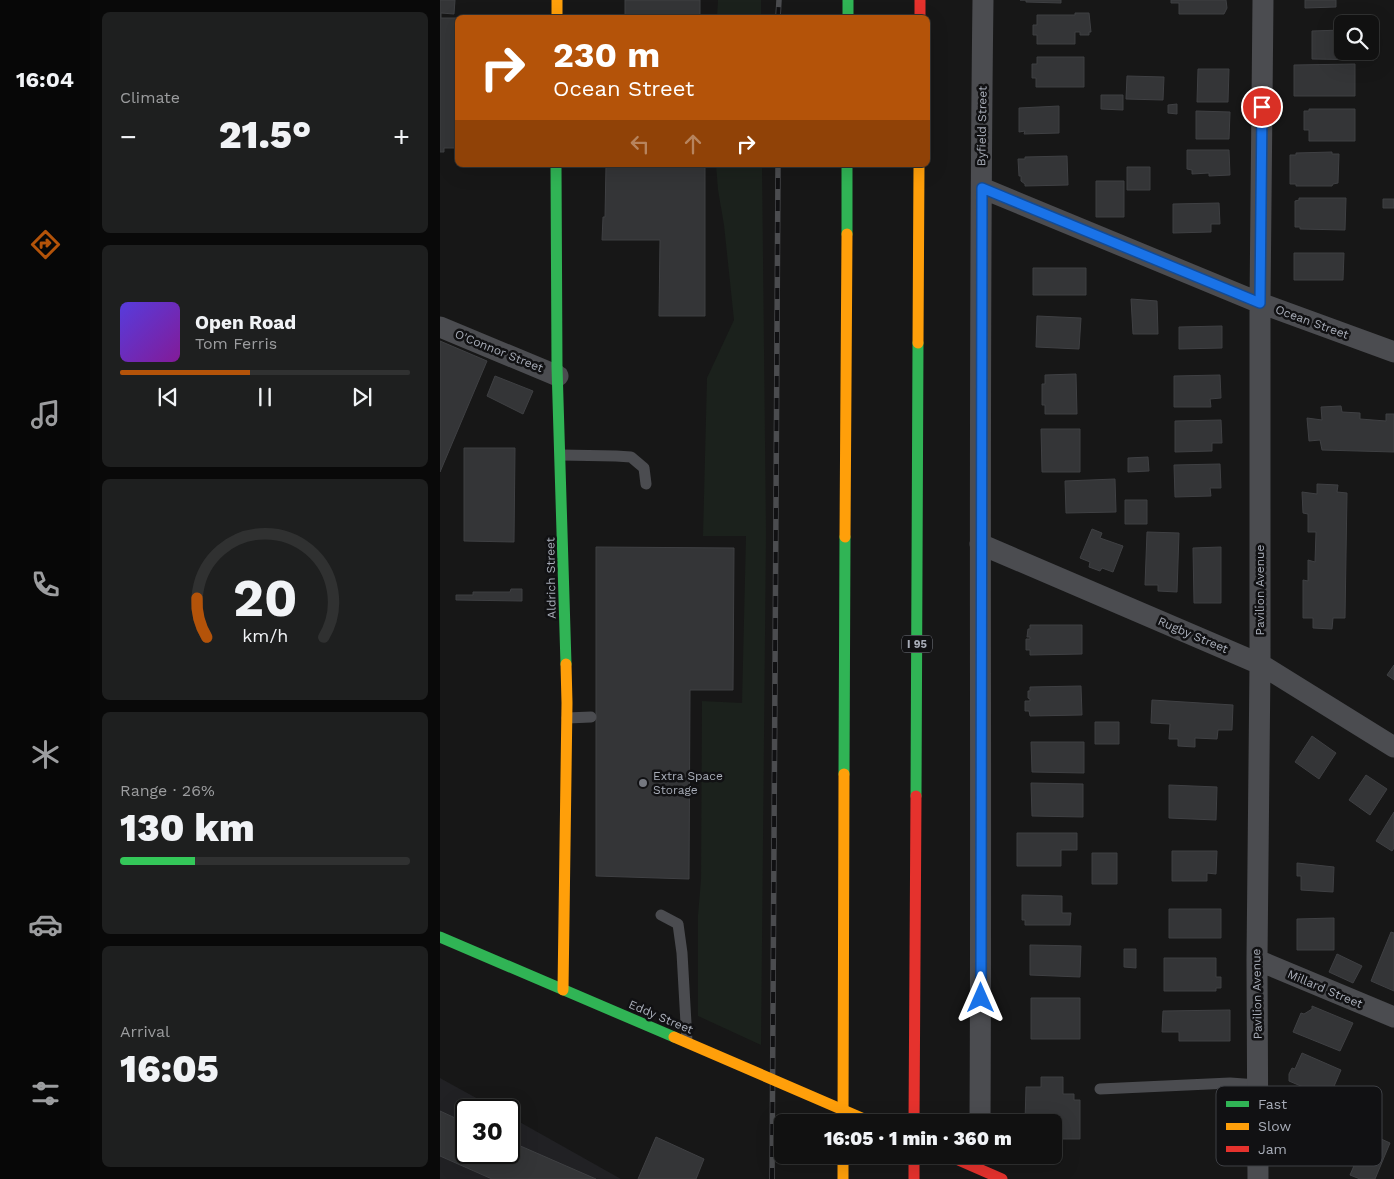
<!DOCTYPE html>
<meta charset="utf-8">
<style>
body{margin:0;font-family:"Work Sans",sans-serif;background:#1e1f1f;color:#f1f3f6;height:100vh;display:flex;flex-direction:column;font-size:19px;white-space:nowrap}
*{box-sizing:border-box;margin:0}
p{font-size:16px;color:#9c9d9f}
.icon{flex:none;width:28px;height:28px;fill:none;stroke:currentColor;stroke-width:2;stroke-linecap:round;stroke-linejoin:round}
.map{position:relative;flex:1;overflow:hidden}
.panel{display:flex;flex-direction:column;gap:12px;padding:12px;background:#090909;width:350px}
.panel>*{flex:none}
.banner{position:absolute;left:15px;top:15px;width:475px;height:152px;border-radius:8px;box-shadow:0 5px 20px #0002,0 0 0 1px #303131;background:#b45309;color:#fff;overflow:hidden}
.tools{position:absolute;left:894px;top:15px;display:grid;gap:10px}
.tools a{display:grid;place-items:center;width:45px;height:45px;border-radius:8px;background:#111;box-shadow:0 5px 20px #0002,0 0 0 1px #303131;font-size:25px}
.speed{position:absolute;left:15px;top:1099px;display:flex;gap:10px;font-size:25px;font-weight:700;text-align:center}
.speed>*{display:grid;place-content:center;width:65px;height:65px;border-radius:50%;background:#111;box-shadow:0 5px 20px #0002,0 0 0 1px #303131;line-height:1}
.speed .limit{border:2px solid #111;border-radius:8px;background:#fff;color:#111}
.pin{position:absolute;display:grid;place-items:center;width:42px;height:42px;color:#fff;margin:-21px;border:2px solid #fff;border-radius:50%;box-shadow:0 1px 5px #0007}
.me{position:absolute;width:55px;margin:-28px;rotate:0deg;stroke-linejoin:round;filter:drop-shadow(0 0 4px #0008)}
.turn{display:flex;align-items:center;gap:18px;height:105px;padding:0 15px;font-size:22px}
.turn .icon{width:65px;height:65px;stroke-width:2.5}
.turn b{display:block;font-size:35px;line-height:42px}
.lanes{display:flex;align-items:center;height:48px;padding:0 15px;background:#0003;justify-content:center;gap:25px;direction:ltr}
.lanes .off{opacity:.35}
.big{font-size:38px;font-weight:800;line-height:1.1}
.panel .card{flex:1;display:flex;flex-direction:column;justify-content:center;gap:8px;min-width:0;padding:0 18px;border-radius:8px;background:#1e1f1f}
.panel .dial{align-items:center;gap:0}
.dial svg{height:130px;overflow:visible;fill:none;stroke:#303131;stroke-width:7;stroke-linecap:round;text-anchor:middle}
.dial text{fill:#f1f3f6;stroke:none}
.song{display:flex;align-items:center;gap:15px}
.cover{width:60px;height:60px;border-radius:8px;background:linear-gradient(135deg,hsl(250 70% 55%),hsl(290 70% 35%))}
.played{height:5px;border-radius:2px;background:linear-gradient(90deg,#b45309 45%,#303131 45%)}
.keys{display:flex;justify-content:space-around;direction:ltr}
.heat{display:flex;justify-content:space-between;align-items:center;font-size:28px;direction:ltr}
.charge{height:8px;border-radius:4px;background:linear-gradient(90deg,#34c759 26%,#303131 0)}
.trip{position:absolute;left:334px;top:1114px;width:288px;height:50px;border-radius:8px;background:#111;box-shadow:0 5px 20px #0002,0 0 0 1px #303131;font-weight:800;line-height:50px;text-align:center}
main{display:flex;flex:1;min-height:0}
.dock{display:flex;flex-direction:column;width:90px;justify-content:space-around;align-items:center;background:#070707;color:#9c9d9f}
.dock .icon{width:35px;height:35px}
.dock .on{color:#b45309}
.dock b{font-size:22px;color:#f1f3f6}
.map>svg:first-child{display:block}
.built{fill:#212124}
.green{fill:#1b211c}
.building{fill:#343537;stroke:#3f4043}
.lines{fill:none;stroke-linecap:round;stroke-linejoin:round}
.lane{stroke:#4b4c50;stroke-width:11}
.street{stroke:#4b4c50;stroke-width:21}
.fast{stroke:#30b455;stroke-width:11}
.slow{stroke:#ff9f0a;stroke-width:11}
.jam{stroke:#e5322d;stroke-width:11}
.rail-casing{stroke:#4b4c4f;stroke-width:5.5}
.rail{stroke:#111113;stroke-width:4;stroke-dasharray:11;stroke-linecap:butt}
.slow-bridge{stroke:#ff9f0a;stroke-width:11}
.route-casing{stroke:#114b97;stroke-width:12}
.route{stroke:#1a73e8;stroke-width:9}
.poi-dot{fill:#757880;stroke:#111113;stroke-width:2}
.labels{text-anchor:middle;stroke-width:5;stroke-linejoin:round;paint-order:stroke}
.shield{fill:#111113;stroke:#7b7e86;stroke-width:1}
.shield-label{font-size:11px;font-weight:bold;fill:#a8adb8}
.street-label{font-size:12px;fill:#a8adb8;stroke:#111113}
.poi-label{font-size:12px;fill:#a8adb8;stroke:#111113;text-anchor:start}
.key{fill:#111113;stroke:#3e4045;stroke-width:1}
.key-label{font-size:14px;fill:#a8adb8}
</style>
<main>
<nav class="dock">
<b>16:04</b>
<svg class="icon on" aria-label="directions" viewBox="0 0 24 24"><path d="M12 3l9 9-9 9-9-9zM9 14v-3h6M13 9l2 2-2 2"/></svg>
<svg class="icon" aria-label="music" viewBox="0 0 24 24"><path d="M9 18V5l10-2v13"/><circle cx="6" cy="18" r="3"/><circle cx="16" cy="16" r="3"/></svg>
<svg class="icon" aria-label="phone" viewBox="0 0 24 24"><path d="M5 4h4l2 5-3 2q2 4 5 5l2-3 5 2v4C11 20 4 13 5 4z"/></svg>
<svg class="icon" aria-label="climate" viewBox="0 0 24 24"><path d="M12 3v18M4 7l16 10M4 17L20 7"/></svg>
<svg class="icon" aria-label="car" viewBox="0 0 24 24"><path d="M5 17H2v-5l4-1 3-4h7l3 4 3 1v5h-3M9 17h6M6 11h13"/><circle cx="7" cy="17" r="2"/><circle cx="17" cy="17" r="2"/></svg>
<svg class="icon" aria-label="filters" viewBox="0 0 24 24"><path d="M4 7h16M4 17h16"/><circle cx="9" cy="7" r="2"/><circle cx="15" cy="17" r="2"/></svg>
</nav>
<section class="panel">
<div class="card"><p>Climate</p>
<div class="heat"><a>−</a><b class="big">21.5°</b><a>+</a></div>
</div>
<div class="card">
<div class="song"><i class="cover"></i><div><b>Open Road</b><p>Tom Ferris</p></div></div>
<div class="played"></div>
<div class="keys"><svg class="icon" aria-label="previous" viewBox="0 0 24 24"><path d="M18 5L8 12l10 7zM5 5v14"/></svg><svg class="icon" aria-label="pause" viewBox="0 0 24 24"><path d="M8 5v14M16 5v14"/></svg><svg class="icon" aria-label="next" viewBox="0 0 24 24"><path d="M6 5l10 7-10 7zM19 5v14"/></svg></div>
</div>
<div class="card dial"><svg viewBox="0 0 100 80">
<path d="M14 69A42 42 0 1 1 86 69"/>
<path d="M14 69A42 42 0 0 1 8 45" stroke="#b45309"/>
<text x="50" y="56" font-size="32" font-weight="700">20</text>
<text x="50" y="72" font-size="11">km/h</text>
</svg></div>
<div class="card"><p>Range · 26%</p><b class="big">130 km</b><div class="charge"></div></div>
<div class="card"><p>Arrival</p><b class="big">16:05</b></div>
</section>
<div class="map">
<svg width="954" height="1179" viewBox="0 0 954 1179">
<rect width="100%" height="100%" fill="#171717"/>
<!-- built -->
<path class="built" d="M0,1078L58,1110H26V1152H69V1116L181,1179H0Z"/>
<!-- green -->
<path class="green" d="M278,0H321V17H277Z
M276,165H322L326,533L321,1045L258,1016V915L261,880L262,701L302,703L306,536H263L267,378L294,320L284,225L278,190Z"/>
<!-- building -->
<path class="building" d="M0,0H15L14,14L1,13V18H18V148H4V152H0Z
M185,0H260V18H185Z
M580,0H621V3L586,2V0Z
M731,0H786L787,8L784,14H739V3H731Z
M865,0H896V7L865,8Z
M635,13H649L651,32H649V35H640V32H635V44H597V35H593V25H597V15H635Z
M930,29H934V60L872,59V31L902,30V51H930Z
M597,57H644V87H596V78H592V64H597Z
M915,64V96H854V65Z
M758,69H789L788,102H757Z
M687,76L724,77L723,100L686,99Z
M661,95H683V110L661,109Z
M737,104V114L728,113V105Z
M619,106V133L584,134L585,131L579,132V108Z
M869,109H915V141H869V130H864V111H869Z
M756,111L790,112L789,139H756Z
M747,150H789L790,175L769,176V173L752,174V170L747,169Z
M892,152V154H899L898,183L893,184L892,186H856V184H850V155H856V153Z
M627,156L628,185L585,186V184L581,181V176H579L578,159H585V157Z
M166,165H265V316H219L220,240H162L163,217H165Z
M687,167H710V190H687Z
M656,181H684V217H656Z
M859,198H906L905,230L860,229V227H855V201L859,200Z
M943,199H954V208H943Z
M779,203L780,224H771V232L733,233V204Z
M854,253H904L903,280H854Z
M593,268H646V295H593Z
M691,299L717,301L718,334H693Z
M597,316L641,318L639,349L596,347Z
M782,326V348L739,349V327Z
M0,341L47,361L0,472Z
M636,374L637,414H605V405H602V384H605V375Z
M780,375L781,398L770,399L771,407H734V376Z
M55,376L93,391L83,414L47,396Z
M901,406L902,412L920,413V419L946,421V414H954V452L882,450L880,440L869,441L867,418L882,420L881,407Z
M781,420L782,443H772V451L735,452V421Z
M601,429H640V472H602Z
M24,448H75L74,542L24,541Z
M708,457L709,471L688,472V458Z
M780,464L781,488H770L771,496L735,497L734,465Z
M675,479L676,512L626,513L625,481Z
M877,484L898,485L897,492L907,493L905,618H893L892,629L873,628V618H863V580L868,581V560L875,562L876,532H868V514L863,513L862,492L877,494Z
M685,500H707V524H685Z
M652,529L662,533L660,538L683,546L673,572L662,568L660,571L649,567L650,562L640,558Z
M707,532L739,533L737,592L718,591V585H705Z
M156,547L294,548L293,690H250L249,879L156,876Z
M781,547V603H754L753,548Z
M71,589H82V601L16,600V595H33V592H70Z
M590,625H642V654L590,655V650H586V639H590V637H587L588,629H590Z
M954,665V680L947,675Z
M641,686L642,715L590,716L589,711H585V701H590V699L588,698V691H590V687Z
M712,700L793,705L792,730H778L777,739L755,738V747L738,746V739H729L730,724L711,723Z
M655,722H679V744H655Z
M872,736L896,753L879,779L855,762Z
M591,742H644V773L592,772Z
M926,775L947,789L930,815L909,800Z
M591,783L643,784V817L592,816Z
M729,785L777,787L776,820L729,818Z
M954,812V848L952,851L936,841Z
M577,833H637V850H621V866H577Z
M732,851H777L776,874L767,873V881H732Z
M652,853H677V884H652Z
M857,863L894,867L893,892L861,890V876H857Z
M582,895L622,896V913H631L630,925H585V920H582Z
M729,909H781V938H729Z
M894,918V950H857V919Z
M951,932L954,933V991L931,981Z
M590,945L641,946L640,977L590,975Z
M684,949H696V968L684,967Z
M897,954L922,966L913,983L889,972Z
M724,958H776V977H781V988H776V991H724Z
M591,998H640V1039H591Z
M872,1006L913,1023L900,1051L853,1032L861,1013L864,1014L872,1009Z
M790,1010V1041H739V1032H722L723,1011Z
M862,1053L901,1070L889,1098L849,1081V1074L852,1068L855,1069Z
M601,1077H623V1094H634V1100H640V1139H612V1122H585L586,1087H601Z
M0,1111L26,1123V1152H69V1141L156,1179H52L0,1156Z
M928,1133L950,1143L935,1179H920L910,1175Z
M216,1137L264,1159L256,1179H198Z"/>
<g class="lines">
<!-- lane -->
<path class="lane" d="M121,455L176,456L191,457L204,468L206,484
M127,718L151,717
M221,915L238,924L242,953L247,1041
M660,1089L790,1083L818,1085"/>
<!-- street -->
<path class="street" d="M542,188L820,303L954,352
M0,327L118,376
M540,544L820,664L954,747
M817,960L954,1017
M540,1122C542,748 538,374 543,0
M818,1179L817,960L820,664V303L823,0"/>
<!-- fast -->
<path class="fast" d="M408,0V18
M116,165L117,367L126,664
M407,234V165
M404,774L405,537
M476,796L478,343
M0,937L234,1037"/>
<!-- slow -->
<path class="slow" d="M117,0V18
M478,343L479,165
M405,537L407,234
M123,990L127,703L126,664
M403,1122L404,774
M403,1155V1179"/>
<!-- jam -->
<path class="jam" d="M480,0V18
M474,1122L476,796
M474,1155V1179
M507,1155L562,1179"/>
<!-- rail casing -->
<g class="rail-casing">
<path id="rail" d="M338,18L339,0
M332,1179L338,165"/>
</g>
<!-- rail -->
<use href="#rail" class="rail"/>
<!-- slow-bridge -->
<path class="slow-bridge" d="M234,1037L431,1122"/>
</g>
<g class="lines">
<!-- route casing -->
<g class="route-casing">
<path id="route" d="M541,998L542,188L820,303L822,107"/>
</g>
<!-- route -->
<use href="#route" class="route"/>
</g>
<!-- markers -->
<circle class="poi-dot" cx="203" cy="783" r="5"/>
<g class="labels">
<!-- shield labels -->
<rect class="shield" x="462" y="635.5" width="30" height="17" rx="4"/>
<g class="shield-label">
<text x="477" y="648">I 95</text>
</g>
<!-- street labels -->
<g class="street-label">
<text transform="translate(542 126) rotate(-89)" y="4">Byfield Street</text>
<text transform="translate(872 322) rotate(20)" y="4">Ocean Street</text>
<text transform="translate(59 351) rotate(22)" y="4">O'Connor Street</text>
<text transform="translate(111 578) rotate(-91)" y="4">Aldrich Street</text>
<text transform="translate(820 590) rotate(-90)" y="4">Pavilion Avenue</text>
<text transform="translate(753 635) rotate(23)" y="4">Rugby Street</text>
<text transform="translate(885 989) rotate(23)" y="4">Millard Street</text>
<text transform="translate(817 994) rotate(-91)" y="4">Pavilion Avenue</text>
<text transform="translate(221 1017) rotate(23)" y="4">Eddy Street</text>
</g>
<!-- poi labels -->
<g class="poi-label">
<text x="213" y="780">Extra Space<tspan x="213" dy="14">Storage</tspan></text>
</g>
</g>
<!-- legend -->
<rect x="776" y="1086" width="166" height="80" rx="8" class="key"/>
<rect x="786" y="1101" width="23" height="6" fill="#30b455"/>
<rect x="786" y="1123" width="23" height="7" fill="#ff9f0a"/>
<rect x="786" y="1146" width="23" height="6" fill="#e5322d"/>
<g class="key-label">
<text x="818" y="1109">Fast</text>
<text x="818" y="1131">Slow</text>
<text x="818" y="1154">Jam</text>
</g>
</svg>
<div class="tools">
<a><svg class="icon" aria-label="search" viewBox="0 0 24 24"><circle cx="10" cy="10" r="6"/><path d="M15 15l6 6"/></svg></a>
</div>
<div class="speed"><div class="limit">30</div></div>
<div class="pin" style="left:822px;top:107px;background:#d93025"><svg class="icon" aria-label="arrive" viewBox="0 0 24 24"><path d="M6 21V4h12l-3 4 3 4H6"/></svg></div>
<svg class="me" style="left:541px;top:998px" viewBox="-20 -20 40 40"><path d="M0-17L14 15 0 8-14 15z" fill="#1a73e8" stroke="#fff" stroke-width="4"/></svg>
<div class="trip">16:05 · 1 min · 360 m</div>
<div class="banner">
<div class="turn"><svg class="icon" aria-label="right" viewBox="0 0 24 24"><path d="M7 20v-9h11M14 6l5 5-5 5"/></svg><div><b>230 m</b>Ocean Street</div></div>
<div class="lanes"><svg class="icon off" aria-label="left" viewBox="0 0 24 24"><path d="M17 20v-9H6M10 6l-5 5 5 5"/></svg><svg class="icon off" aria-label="ahead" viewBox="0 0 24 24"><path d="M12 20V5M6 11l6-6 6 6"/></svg><svg class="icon" aria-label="right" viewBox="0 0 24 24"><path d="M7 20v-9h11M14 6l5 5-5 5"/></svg></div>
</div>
</div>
</main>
